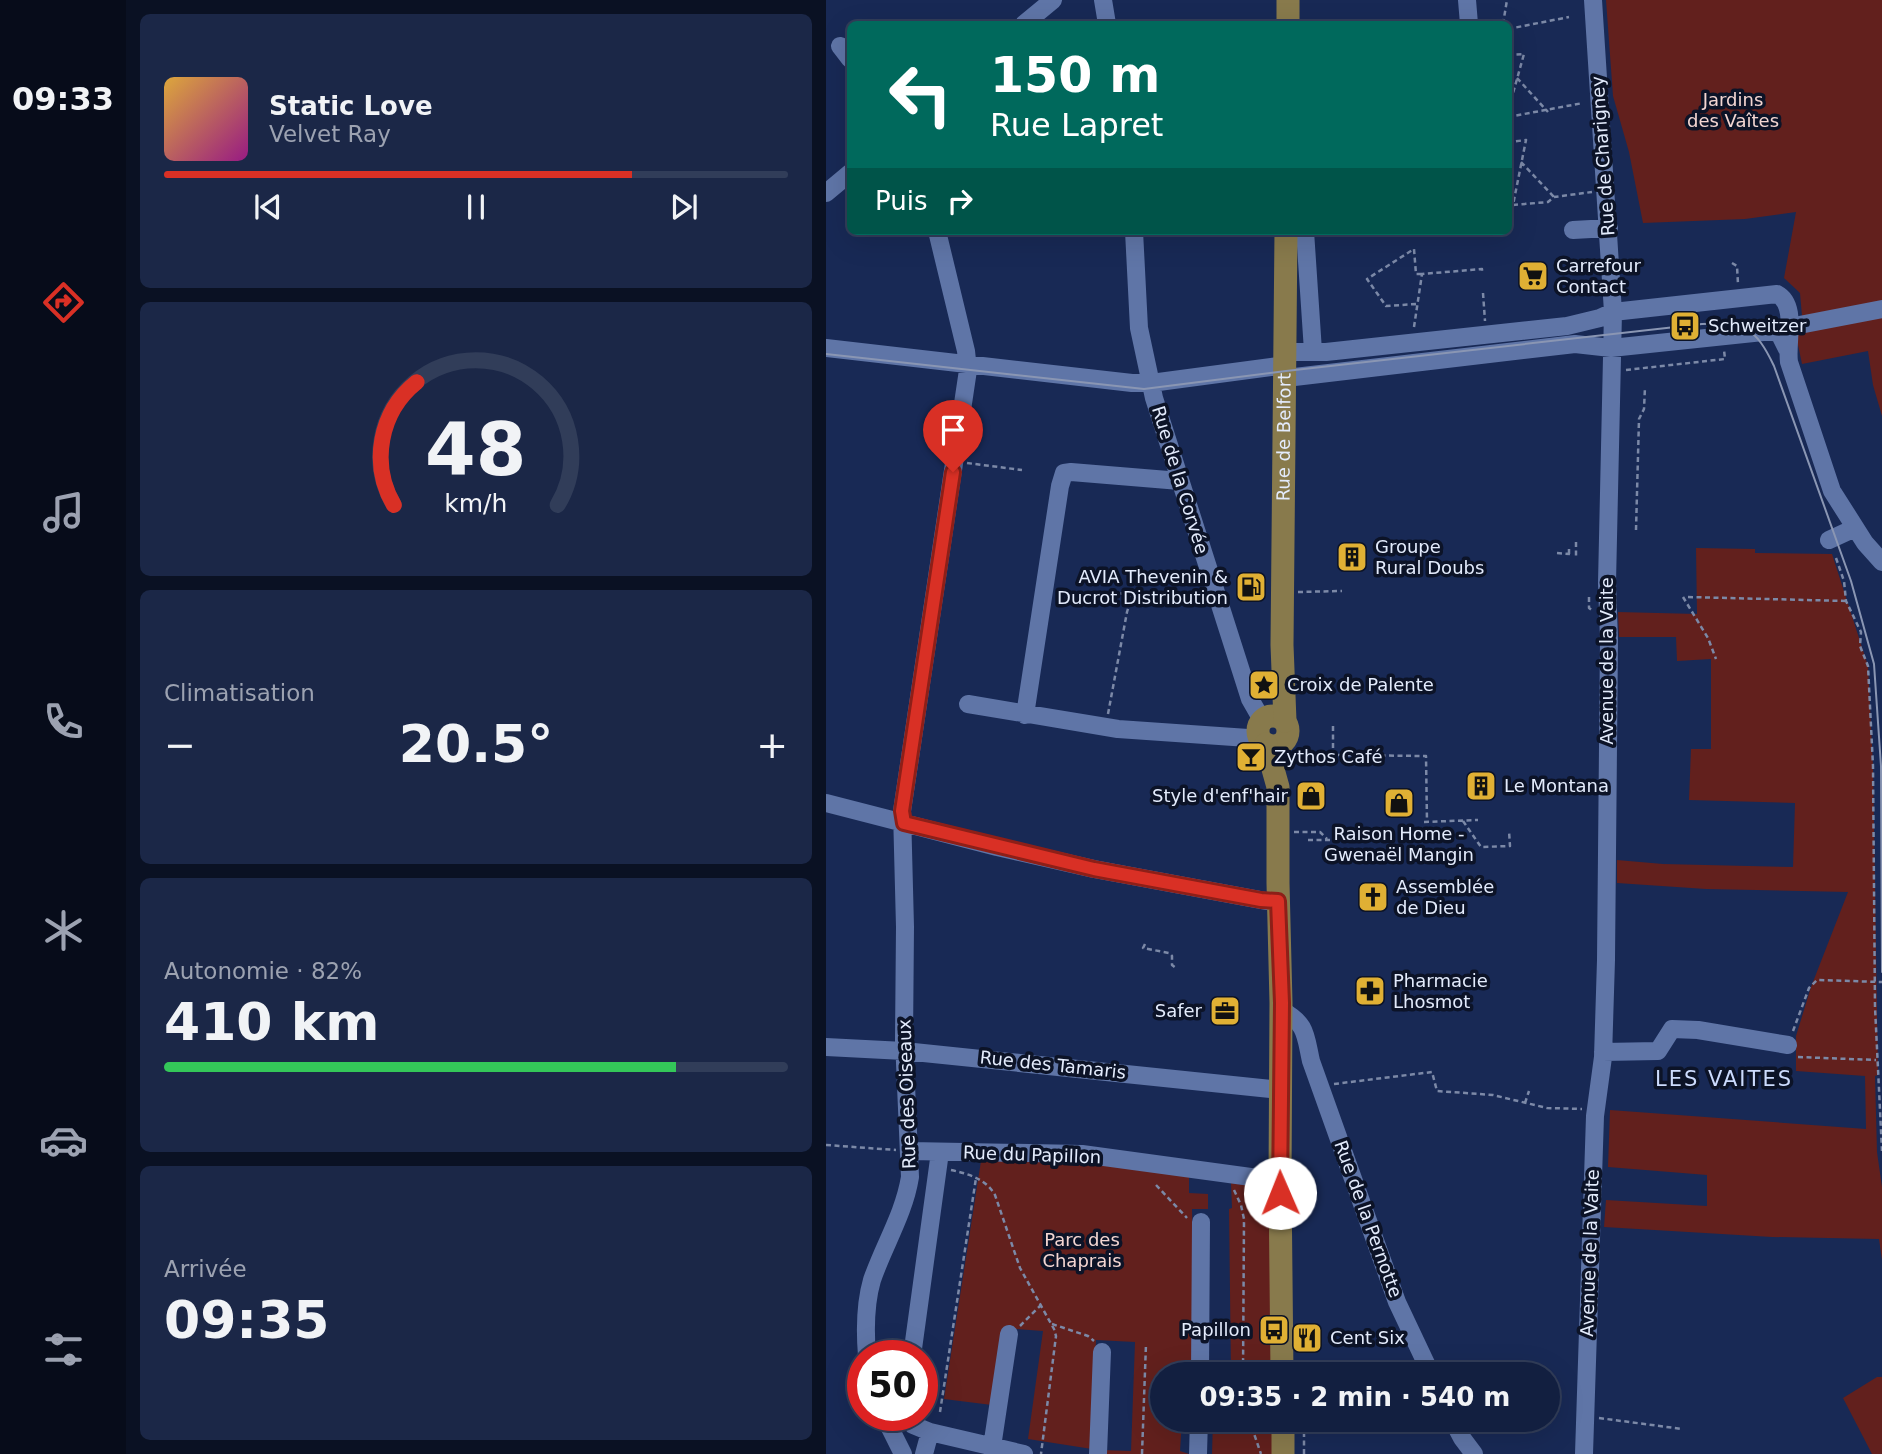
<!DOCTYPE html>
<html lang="fr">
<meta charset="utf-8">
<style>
body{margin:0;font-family:"DejaVu Sans",sans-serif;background:#1b2747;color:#f1f3f6;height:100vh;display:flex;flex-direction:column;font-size:26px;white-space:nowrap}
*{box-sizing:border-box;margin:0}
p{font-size:23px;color:#9ca2b1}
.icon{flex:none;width:38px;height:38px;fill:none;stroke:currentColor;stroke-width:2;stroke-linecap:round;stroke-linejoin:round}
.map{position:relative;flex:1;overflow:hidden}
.panel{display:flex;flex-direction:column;gap:14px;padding:14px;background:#0a1123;width:700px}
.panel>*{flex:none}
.guide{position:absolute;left:21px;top:21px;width:665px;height:214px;border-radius:10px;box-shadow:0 7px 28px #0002,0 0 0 2px #313d59;background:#00695c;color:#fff;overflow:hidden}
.speed{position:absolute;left:21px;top:1340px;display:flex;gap:14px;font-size:35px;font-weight:700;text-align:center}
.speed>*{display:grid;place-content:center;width:91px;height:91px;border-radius:50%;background:#121f40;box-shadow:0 7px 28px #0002,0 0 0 2px #313d59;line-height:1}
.speed .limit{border:10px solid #d22;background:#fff;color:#111}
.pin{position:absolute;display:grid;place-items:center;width:60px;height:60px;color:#fff;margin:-72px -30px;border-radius:50% 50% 50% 0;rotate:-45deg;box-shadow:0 0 7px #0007}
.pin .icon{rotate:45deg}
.me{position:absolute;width:77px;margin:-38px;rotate:359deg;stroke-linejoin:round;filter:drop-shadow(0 0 5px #0008)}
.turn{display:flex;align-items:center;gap:24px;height:147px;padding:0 28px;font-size:32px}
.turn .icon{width:91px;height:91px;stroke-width:2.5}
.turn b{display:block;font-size:49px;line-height:60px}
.then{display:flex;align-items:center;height:66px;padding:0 28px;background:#0003;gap:14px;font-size:26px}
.big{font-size:52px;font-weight:700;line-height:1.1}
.panel .card{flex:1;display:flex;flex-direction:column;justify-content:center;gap:10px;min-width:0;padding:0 24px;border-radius:10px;background:#1b2747}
.panel .dial{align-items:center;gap:0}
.dial svg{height:182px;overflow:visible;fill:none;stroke:#313d59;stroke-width:7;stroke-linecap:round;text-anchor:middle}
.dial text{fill:#f1f3f6;stroke:none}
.song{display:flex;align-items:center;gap:21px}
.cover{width:84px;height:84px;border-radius:10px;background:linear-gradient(135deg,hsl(40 70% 55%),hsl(310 70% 35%))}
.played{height:7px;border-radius:4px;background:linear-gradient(90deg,#d93025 75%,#313d59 75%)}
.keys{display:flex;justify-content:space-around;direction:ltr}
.heat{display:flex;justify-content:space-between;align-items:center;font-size:38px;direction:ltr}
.charge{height:10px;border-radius:5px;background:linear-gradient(90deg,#34c759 82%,#313d59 0)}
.trip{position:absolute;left:324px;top:1362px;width:410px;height:70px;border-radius:35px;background:#121f40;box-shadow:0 7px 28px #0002,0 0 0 2px #313d59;font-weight:700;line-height:70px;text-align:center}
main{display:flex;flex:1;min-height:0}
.tab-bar{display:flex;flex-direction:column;width:126px;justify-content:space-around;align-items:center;background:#070c1a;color:#9ca2b1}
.tab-bar .icon{width:49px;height:49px}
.tab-bar .on{color:#d93025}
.tab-bar b{font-size:32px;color:#f1f3f6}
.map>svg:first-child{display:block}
.green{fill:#62201d}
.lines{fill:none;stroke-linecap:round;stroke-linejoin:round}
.path{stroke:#7c89a7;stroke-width:2.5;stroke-dasharray:5 3.5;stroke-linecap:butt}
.minor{stroke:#5f75a7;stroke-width:18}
.major{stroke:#887a4c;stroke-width:23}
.tram{stroke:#8a96b3;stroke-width:2}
.route-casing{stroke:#8d1f18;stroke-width:18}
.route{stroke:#d93025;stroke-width:12}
.labels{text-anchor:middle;stroke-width:7;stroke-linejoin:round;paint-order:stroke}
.park-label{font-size:18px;fill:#f4d6d2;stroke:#0c1327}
.street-label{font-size:18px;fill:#e3ebfc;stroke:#0c1327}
.poi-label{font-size:18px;fill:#e3ebfc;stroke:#0c1327;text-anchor:start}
.quarter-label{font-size:21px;letter-spacing:2px;fill:#ccdbfd;stroke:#0c1327}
</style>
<main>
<nav class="tab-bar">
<b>09:33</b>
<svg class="icon on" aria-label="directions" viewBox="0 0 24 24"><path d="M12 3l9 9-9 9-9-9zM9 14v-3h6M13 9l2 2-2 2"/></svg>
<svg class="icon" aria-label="music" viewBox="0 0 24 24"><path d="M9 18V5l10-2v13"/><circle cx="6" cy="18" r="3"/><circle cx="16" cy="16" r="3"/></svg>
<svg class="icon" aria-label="phone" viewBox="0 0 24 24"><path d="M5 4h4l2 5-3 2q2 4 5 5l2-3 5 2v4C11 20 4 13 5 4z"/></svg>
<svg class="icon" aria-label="climate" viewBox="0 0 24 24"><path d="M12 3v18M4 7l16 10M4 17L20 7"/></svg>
<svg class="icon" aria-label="car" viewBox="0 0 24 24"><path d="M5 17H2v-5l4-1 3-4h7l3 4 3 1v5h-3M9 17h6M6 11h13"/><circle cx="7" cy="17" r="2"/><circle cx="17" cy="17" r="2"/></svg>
<svg class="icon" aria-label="filters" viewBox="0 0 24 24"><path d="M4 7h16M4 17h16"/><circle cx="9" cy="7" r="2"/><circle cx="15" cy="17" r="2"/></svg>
</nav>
<section class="panel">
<div class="card">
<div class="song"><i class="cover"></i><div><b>Static Love</b><p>Velvet Ray</p></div></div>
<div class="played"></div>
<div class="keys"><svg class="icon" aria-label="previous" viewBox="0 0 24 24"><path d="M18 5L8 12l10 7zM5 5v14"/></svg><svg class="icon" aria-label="pause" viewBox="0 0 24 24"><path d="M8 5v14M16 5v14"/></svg><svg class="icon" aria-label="next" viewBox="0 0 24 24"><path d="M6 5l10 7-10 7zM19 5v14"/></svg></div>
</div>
<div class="card dial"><svg viewBox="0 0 100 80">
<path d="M14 69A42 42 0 1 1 86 69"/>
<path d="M14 69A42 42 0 0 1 24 15" stroke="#d93025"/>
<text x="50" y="56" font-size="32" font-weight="700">48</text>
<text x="50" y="72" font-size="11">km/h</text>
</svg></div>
<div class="card"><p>Climatisation</p>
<div class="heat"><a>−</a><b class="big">20.5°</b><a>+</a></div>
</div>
<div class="card"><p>Autonomie · 82%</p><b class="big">410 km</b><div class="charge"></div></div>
<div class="card"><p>Arrivée</p><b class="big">09:35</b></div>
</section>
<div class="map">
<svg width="1056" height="1454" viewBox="0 0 1056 1454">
<rect width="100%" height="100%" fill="#182955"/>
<!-- green -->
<path class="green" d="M780,0H1056V301L976,316L974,293L958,278L970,212L919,219L817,223L803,152L787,96Z
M1056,314V416L1047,385L1042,351L976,364L968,326Z
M870,548L929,549V553L1006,554L1042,666L1047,766L1052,1075L1049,1076L1051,1152L1056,1187V1260L1053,1239L946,1237L778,1227L780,1200L881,1206V1175L782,1167L784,1110L1040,1129L1039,1076L970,1071V1036L985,987L1022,892L880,889L791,883V860L837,864L967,867L969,803L863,800L865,749H885V659L851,661L850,637H793L792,612L871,614Z
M232,1159L363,1176V1193L382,1194V1209H366L369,1374H336V1419H356L354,1451L363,1454H274L275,1450L305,1451L309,1342L270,1340L266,1449L202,1439L217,1331L177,1328L166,1405L118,1399L155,1161Z
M405,1183L439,1188L444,1194L446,1374H405L403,1209L406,1208Z
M1051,1377H1056V1454H1046L1017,1398Z
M387,1419H446V1454H386Z"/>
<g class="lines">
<!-- path -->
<path class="path" d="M677,24L681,0
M682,29L743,17
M682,55L698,54L682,111
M691,78L722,112
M682,117L757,103
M695,162L728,197
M687,205L722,202L728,197L766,192
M682,206L687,205L700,140L684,142V140
M906,263L911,266L912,284
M657,293L659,321
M590,304L560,306L541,279L588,249L590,274H596
M588,327L596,274L656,269V274
M800,370L899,359L898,350
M141,463L196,470
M810,530L813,419L818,409L819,387
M750,542V557
M743,549V556
M731,553L744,554
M1010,558L1018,581L1020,601L1035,632L1034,646L1042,666L1047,766L1049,1007L1056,1151
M472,592L516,591
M763,597V608L767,611
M857,597L882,638L890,659
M862,597L1020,601
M282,714L301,612L306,596L293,593
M507,726V755L600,756L601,822
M637,821L655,847L684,846L683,831
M598,822L652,820
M468,832H494L501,839
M482,840H537
M319,944L317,948L343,953L346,956V965L350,968
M967,1031L983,988L991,980L1056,982
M972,1057L1050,1060
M508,1084L606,1072L611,1091L667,1095L721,1108L756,1109
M699,1103L703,1091
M0,1145L70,1150
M125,1170C143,1174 160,1179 169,1195L194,1268L228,1329L230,1336L215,1454
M330,1185L361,1218
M408,1190L415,1205L418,1219L417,1374
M226,1324L262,1336L268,1341
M194,1326L214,1306
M114,1412L150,1178
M773,1418L856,1429
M423,1419L435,1454
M316,1454L320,1344
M478,1454V1419"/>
<!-- minor -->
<path class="minor" d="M277,0L281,24
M641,0L643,24
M198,24L227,0
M14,46L24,59
M0,193L24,173
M747,230L783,228
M308,231L313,328L328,398L424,699L436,720
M479,231L487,351
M963,327L1056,309
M0,348L306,383H325L460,365
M460,352H500L741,326L774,318L787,312L951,294C972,305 960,343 963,362L1006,491L1039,543L1056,562
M460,378L749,344L785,348L937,332H949L954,335L961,349
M1003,540L1029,528
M142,704L292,729L422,738L432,736
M199,715L234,486L238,473L245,472L354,481
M0,803L171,847L268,869L440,901H452
M455,1010C481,1024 479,1034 485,1061L571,1302L605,1374
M0,1047L78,1051L454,1090
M777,1052L832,1051L846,1029L872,1030L962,1045
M84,1151L256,1154L454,1181
M41,1356C39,1331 39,1304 46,1280C58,1245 78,1214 84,1177L78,1040L79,927L76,811L142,370L140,351L111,231
M86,1356L114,1152
M374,1374L375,1222
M58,1416L77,1454
M80,1416L87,1425L104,1432L198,1454
M626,1419L636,1438L648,1454
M166,1447L183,1334
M98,1454L104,1432
M272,1454L276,1352
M372,1454L373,1419
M758,1454L769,1116L777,1057L780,960L783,640L781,583L787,312L767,0"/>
<!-- major -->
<g class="major">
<path d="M462,0V24"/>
<circle cx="447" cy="731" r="15"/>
<path id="s1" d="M459,721L456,645L460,231"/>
<path d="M440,744L452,787V883L455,1003L454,1181L456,1374"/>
<path d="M457,1419V1454"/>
</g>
<!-- tram -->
<path class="tram" d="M0,354L318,389L460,371L876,324C918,321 930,328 948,366L1025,581L1048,664L1055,766L1056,972"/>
</g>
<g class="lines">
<!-- route casing -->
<g class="route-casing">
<path id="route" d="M127,472L76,811L78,823L268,869L435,900L452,901L456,1003L454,1193"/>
</g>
<!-- route -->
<use href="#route" class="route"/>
</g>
<!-- icons -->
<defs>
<g id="supermarket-square" transform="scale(1.575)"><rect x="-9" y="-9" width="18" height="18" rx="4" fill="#e0b034" stroke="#0c1327"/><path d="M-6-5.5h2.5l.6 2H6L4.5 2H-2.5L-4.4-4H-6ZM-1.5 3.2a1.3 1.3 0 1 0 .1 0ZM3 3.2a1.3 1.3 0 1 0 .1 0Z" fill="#111"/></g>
<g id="bus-square" transform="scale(1.575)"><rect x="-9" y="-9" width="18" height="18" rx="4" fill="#e0b034" stroke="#0c1327"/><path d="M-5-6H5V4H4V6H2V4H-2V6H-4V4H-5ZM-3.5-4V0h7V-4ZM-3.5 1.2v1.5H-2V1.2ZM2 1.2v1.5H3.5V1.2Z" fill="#111"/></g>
<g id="building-square" transform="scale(1.575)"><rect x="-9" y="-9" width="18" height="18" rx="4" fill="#e0b034" stroke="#0c1327"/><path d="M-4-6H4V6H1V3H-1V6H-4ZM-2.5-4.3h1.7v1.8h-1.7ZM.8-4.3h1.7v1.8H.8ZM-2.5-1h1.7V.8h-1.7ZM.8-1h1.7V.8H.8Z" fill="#111"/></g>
<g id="fuel-square" transform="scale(1.575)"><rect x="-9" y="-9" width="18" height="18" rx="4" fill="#e0b034" stroke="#0c1327"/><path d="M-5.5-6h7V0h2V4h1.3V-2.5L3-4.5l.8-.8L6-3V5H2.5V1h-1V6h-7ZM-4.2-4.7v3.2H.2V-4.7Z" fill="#111"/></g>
<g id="sight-square" transform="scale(1.575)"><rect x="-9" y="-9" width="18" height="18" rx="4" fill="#e0b034" stroke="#0c1327"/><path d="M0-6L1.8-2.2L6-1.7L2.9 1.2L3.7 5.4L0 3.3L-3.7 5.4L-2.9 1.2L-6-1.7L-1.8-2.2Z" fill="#111"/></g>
<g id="bar-square" transform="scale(1.575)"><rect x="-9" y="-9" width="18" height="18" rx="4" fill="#e0b034" stroke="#0c1327"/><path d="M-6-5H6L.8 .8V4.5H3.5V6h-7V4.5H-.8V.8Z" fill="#111"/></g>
<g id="shop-square" transform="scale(1.575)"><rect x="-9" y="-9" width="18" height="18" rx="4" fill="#e0b034" stroke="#0c1327"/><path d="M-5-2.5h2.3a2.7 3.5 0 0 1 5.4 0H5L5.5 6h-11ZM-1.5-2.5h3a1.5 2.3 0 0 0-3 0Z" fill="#111"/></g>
<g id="church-square" transform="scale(1.575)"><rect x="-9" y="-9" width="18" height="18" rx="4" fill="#e0b034" stroke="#0c1327"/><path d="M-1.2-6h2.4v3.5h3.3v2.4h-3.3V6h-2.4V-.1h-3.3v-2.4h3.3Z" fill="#111"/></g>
<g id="pharmacy-square" transform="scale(1.575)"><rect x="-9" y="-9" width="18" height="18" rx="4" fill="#e0b034" stroke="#0c1327"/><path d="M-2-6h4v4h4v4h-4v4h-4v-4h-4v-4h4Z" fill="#111"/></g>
<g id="office-square" transform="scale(1.575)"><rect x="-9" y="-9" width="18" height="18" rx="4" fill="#e0b034" stroke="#0c1327"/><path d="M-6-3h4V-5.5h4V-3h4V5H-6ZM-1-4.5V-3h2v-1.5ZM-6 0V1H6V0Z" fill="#111"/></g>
<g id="restaurant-square" transform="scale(1.575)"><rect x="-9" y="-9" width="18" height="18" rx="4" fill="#e0b034" stroke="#0c1327"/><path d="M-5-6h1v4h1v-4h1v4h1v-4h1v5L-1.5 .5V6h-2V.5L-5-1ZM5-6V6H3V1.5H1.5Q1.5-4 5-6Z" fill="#111"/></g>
</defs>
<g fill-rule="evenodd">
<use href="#supermarket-square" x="707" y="276"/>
<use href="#bus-square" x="859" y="326"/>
<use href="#building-square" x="526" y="557"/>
<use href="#fuel-square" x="425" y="587"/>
<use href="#sight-square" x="438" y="685"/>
<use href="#bar-square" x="425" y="757"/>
<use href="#building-square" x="655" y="786"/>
<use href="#shop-square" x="485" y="796"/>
<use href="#shop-square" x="573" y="803"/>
<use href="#church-square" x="547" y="897"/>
<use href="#pharmacy-square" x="544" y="991"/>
<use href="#office-square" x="399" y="1011"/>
<use href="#bus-square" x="448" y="1330"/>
<use href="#restaurant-square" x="481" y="1338"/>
</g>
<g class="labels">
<!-- park labels -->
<g class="park-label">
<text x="907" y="106">Jardins<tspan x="907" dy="21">des Vaîtes</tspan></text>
<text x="256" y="1246">Parc des<tspan x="256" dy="21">Chaprais</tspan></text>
</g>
<!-- street labels -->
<g class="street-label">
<text transform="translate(777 156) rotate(-94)" y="6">Rue de Charigney</text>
<text dy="6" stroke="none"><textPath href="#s1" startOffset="284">Rue de Belfort</textPath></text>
<text transform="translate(354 480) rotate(73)" y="6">Rue de la Corvée</text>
<text transform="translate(781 661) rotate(-90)" y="6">Avenue de la Vaite</text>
<text transform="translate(227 1065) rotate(6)" y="6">Rue des Tamaris</text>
<text transform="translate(81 1094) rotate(-92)" y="6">Rue des Oiseaux</text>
<text transform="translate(206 1155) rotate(2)" y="6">Rue du Papillon</text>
<text transform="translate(542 1219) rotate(70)" y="6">Rue de la Pernotte</text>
<text transform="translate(764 1253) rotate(-88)" y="6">Avenue de la Vaite</text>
</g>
<!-- poi labels -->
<g class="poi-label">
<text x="730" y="272">Carrefour<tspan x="730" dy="21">Contact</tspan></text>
<text x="882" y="332">Schweitzer</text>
<text x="549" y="553">Groupe<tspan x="549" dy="21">Rural Doubs</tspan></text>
<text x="402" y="583" text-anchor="end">AVIA Thevenin &amp;<tspan x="402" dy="21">Ducrot Distribution</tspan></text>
<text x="461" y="691">Croix de Palente</text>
<text x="448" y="763">Zythos Café</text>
<text x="678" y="792">Le Montana</text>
<text x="462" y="802" text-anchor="end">Style d'enf'hair</text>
<text x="573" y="840" text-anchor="middle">Raison Home -<tspan x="573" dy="21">Gwenaël Mangin</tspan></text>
<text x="570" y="893">Assemblée<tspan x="570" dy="21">de Dieu</tspan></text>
<text x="567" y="987">Pharmacie<tspan x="567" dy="21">Lhosmot</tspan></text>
<text x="376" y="1017" text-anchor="end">Safer</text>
<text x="425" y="1336" text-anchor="end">Papillon</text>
<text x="504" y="1344">Cent Six</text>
</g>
<!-- quarter labels -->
<g class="quarter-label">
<text x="898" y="1086">LES VAITES</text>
</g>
</g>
</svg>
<div class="speed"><div class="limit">50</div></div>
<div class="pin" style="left:127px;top:472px;background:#d93025"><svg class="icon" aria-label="arrive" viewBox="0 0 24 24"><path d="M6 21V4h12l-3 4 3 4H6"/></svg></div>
<svg class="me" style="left:454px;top:1193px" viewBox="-20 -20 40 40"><circle r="19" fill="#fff"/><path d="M0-13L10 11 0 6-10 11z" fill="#d93025"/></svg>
<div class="trip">09:35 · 2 min · 540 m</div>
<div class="guide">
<div class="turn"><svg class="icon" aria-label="left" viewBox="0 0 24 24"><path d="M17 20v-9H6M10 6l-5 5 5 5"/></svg><div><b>150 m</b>Rue Lapret</div></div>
<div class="then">Puis<svg class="icon" aria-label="right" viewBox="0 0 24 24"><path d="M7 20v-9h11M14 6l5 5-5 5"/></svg></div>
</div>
</div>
</main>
